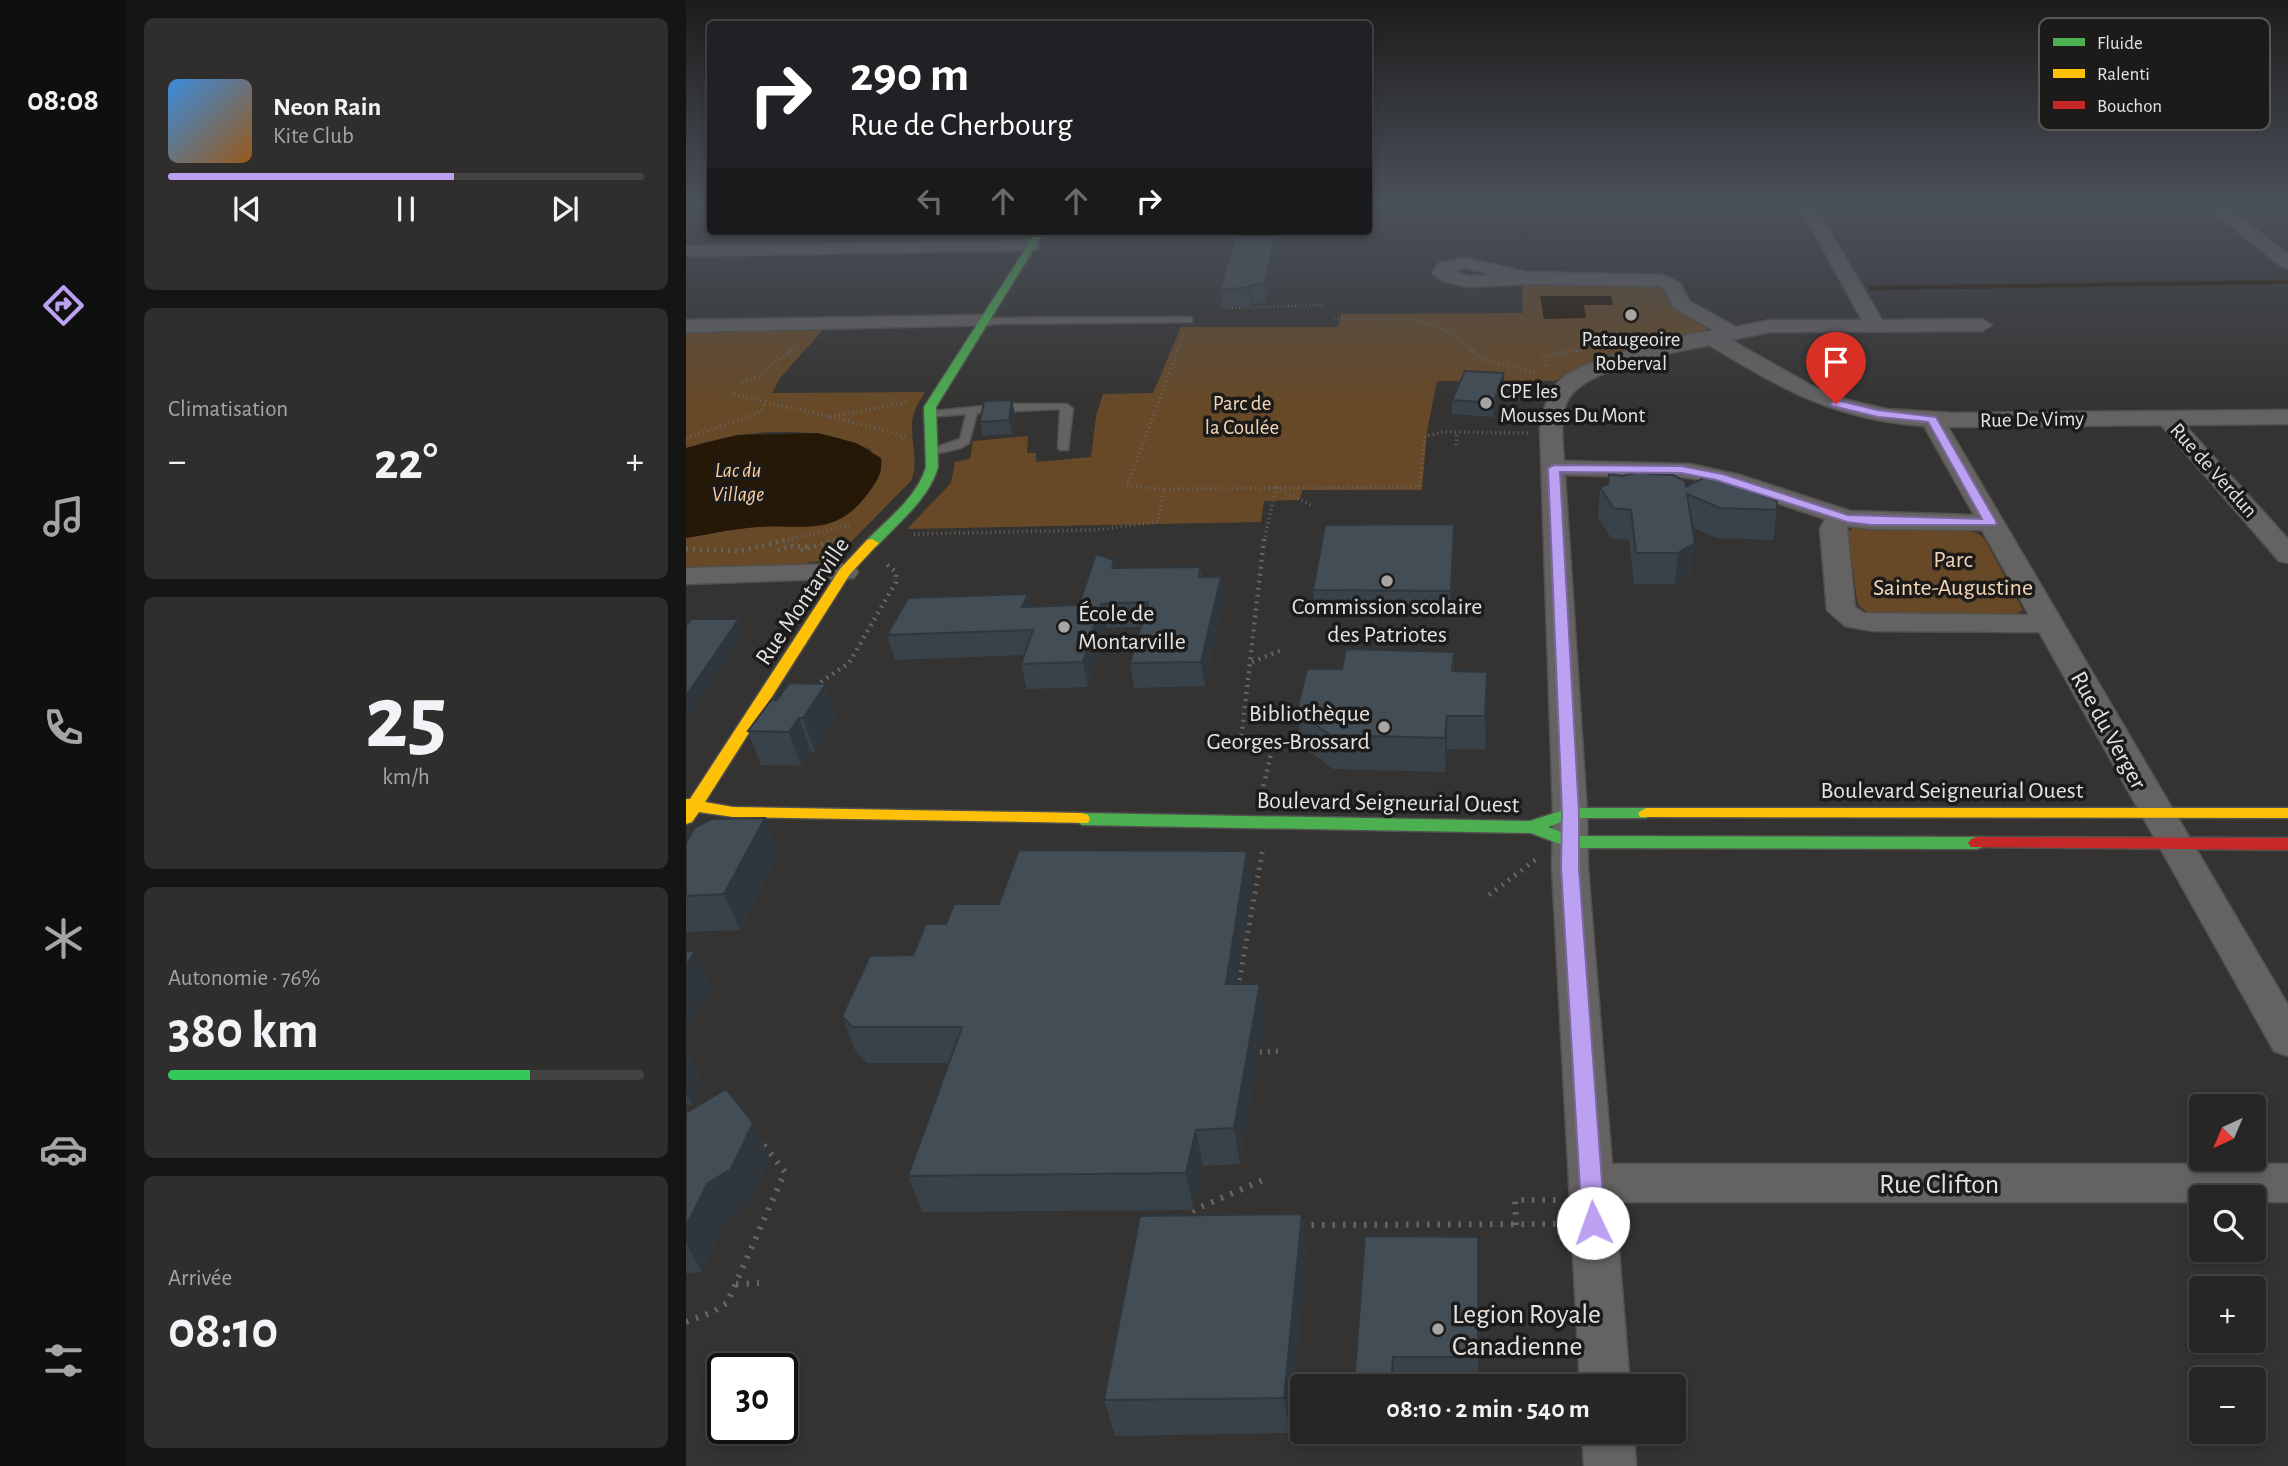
<!DOCTYPE html>
<html lang="fr">
<meta charset="utf-8">
<style>
body{margin:0;font-family:"Alegreya Sans",sans-serif;background:#2f2e2d;color:#f1f3f6;height:100vh;display:flex;flex-direction:column;font-size:26px;white-space:nowrap}
*{box-sizing:border-box;margin:0}
p{font-size:23px;color:#a4a5a7}
.icon{flex:none;width:38px;height:38px;fill:none;stroke:currentColor;stroke-width:2;stroke-linecap:round;stroke-linejoin:round}
.map{position:relative;flex:1;overflow:hidden}
.sheet{display:flex;flex-direction:column;gap:18px;padding:18px;background:#151514;width:560px}
.sheet>*{flex:none}
.banner{position:absolute;left:21px;top:21px;width:665px;height:214px;border-radius:7px;box-shadow:0 4px 10px #0003,0 0 0 2px #434342;background:#202124;color:#fff;overflow:hidden}
.needle{width:46px;rotate:224deg}
.buttons{position:absolute;left:1503px;top:1094px;display:grid;gap:14px}
.buttons a{display:grid;place-items:center;width:77px;height:77px;border-radius:7px;background:#272625;box-shadow:0 4px 10px #0003,0 0 0 2px #434342;font-size:35px}
.speed{position:absolute;left:21px;top:1353px;display:flex;gap:14px;font-size:35px;font-weight:700;text-align:center}
.speed>*{display:grid;place-content:center;width:91px;height:91px;border-radius:50%;background:#272625;box-shadow:0 4px 10px #0003,0 0 0 2px #434342;line-height:1}
.speed .limit{border:4px solid #111;border-radius:10px;background:#fff;color:#111}
.pin{position:absolute;display:grid;place-items:center;width:60px;height:60px;color:#fff;margin:-72px -30px;border-radius:50% 50% 50% 0;rotate:-45deg;box-shadow:0 0 7px #0007}
.pin .icon{rotate:45deg}
.me{position:absolute;width:77px;margin:-38px;rotate:357deg;stroke-linejoin:round;filter:drop-shadow(0 0 5px #0008)}
.turn{display:flex;align-items:center;gap:24px;height:147px;padding:0 28px;font-size:32px}
.turn .icon{width:91px;height:91px;stroke-width:2.5}
.turn b{display:block;font-size:49px;line-height:60px}
.lanes{display:flex;align-items:center;height:66px;padding:0 28px;background:#0003;justify-content:center;gap:35px;direction:ltr}
.lanes .off{opacity:.35}
.big{font-size:52px;font-weight:700;line-height:1.1}
.sheet .widget{flex:1;display:flex;flex-direction:column;justify-content:center;gap:10px;min-width:0;padding:0 24px;border-radius:10px;background:#2f2e2d}
.sheet .dial{align-items:center;gap:0}
.dial b{font-size:91px;line-height:1}
.song{display:flex;align-items:center;gap:21px}
.cover{width:84px;height:84px;border-radius:10px;background:linear-gradient(135deg,hsl(210 70% 55%),hsl(30 70% 35%))}
.played{height:7px;border-radius:4px;background:linear-gradient(90deg,#bca0f2 60%,#434342 60%)}
.keys{display:flex;justify-content:space-around;direction:ltr}
.heat{display:flex;justify-content:space-between;align-items:center;font-size:38px;direction:ltr}
.charge{height:10px;border-radius:5px;background:linear-gradient(90deg,#34c759 76%,#434342 0)}
.trip{position:absolute;left:604px;top:1374px;width:396px;height:70px;border-radius:7px;background:#272625;box-shadow:0 4px 10px #0003,0 0 0 2px #434342;font-weight:700;line-height:70px;text-align:center}
main{display:flex;flex:1;min-height:0}
.tabs{display:flex;flex-direction:column;width:126px;justify-content:space-around;align-items:center;background:#100f0f;color:#a4a5a7}
.tabs .icon{width:49px;height:49px}
.tabs .current{color:#bca0f2}
.tabs b{font-size:32px;color:#f1f3f6}
.map>svg:first-child{display:block}
.green{fill:#674927}
.water{fill:#261806}
.lines{fill:none;stroke-linecap:round;stroke-linejoin:round}
.stream{stroke:#261806;stroke-width:4.5}
.lane-casing{stroke:#50504e;stroke-width:3}
.street-casing{stroke:#50504e;stroke-width:3}
.fast-casing{stroke:#50504e;stroke-width:3}
.slow-casing{stroke:#50504e;stroke-width:3}
.jam-casing{stroke:#50504e;stroke-width:3}
.path-far4{stroke:#656563;stroke-width:2.5;stroke-dasharray:1 2.5;stroke-linecap:butt}
.path-far3{stroke:#656563;stroke-width:3.5;stroke-dasharray:1 3.5;stroke-linecap:butt}
.path-far2{stroke:#656563;stroke-width:4.5;stroke-dasharray:2 5;stroke-linecap:butt}
.path-far1{stroke:#656563;stroke-width:5;stroke-dasharray:2 6;stroke-linecap:butt}
.path{stroke:#656563;stroke-width:6;stroke-dasharray:2.5 8;stroke-linecap:butt}
.lane{fill:#646362;fill-rule:evenodd}
.street{fill:#646362;fill-rule:evenodd}
.fast{fill:#4caf50;fill-rule:evenodd}
.slow{fill:#ffc107;fill-rule:evenodd}
.jam{fill:#c62828;fill-rule:evenodd}
.wall{fill:#3a4249}
.shaded-wall{fill:#2f363c}
.building{fill:#434d55;stroke:#2f363c;stroke-width:2}
.route{fill:#bca0f2;stroke:#7a689d;stroke-width:2}
.poi-dot{fill:#a6a5a3;stroke:#1c1b1a;stroke-width:2.5}
.labels{text-anchor:middle;stroke-width:7;stroke-linejoin:round;paint-order:stroke}
.far-poi-label{font-size:21px;fill:#e4e3e1;stroke:#1c1b1a}
.far-park-label{font-size:21px;fill:#f4d6b7;stroke:#1c1b1a}
.far-street-label{font-size:21px;fill:#e4e3e1;stroke:#1c1b1a}
.far-water-label{font-size:21px;font-style:italic;fill:#fed2a2;stroke:#1c1b1a}
.park-label{font-size:24px;fill:#f4d6b7;stroke:#1c1b1a}
.street-label{font-size:24px;fill:#e4e3e1;stroke:#1c1b1a}
.poi-label{font-size:24px;fill:#e4e3e1;stroke:#1c1b1a}
.near-street-label{font-size:28px;fill:#e4e3e1;stroke:#1c1b1a}
.near-poi-label{font-size:28px;fill:#e4e3e1;stroke:#1c1b1a;text-anchor:start}
.key{fill:#1c1b1a;stroke:#585756;stroke-width:2}
.key-label{font-size:19px;fill:#e4e3e1}
</style>
<main>
<nav class="tabs">
<b>08:08</b>
<svg class="icon current" aria-label="directions" viewBox="0 0 24 24"><path d="M12 3l9 9-9 9-9-9zM9 14v-3h6M13 9l2 2-2 2"/></svg>
<svg class="icon" aria-label="music" viewBox="0 0 24 24"><path d="M9 18V5l10-2v13"/><circle cx="6" cy="18" r="3"/><circle cx="16" cy="16" r="3"/></svg>
<svg class="icon" aria-label="phone" viewBox="0 0 24 24"><path d="M5 4h4l2 5-3 2q2 4 5 5l2-3 5 2v4C11 20 4 13 5 4z"/></svg>
<svg class="icon" aria-label="climate" viewBox="0 0 24 24"><path d="M12 3v18M4 7l16 10M4 17L20 7"/></svg>
<svg class="icon" aria-label="car" viewBox="0 0 24 24"><path d="M5 17H2v-5l4-1 3-4h7l3 4 3 1v5h-3M9 17h6M6 11h13"/><circle cx="7" cy="17" r="2"/><circle cx="17" cy="17" r="2"/></svg>
<svg class="icon" aria-label="filters" viewBox="0 0 24 24"><path d="M4 7h16M4 17h16"/><circle cx="9" cy="7" r="2"/><circle cx="15" cy="17" r="2"/></svg>
</nav>
<section class="sheet">
<div class="widget">
<div class="song"><i class="cover"></i><div><b>Neon Rain</b><p>Kite Club</p></div></div>
<div class="played"></div>
<div class="keys"><svg class="icon" aria-label="previous" viewBox="0 0 24 24"><path d="M18 5L8 12l10 7zM5 5v14"/></svg><svg class="icon" aria-label="pause" viewBox="0 0 24 24"><path d="M8 5v14M16 5v14"/></svg><svg class="icon" aria-label="next" viewBox="0 0 24 24"><path d="M6 5l10 7-10 7zM19 5v14"/></svg></div>
</div>
<div class="widget"><p>Climatisation</p>
<div class="heat"><a>−</a><b class="big">22°</b><a>+</a></div>
</div>
<div class="widget dial"><b>25</b><p>km/h</p></div>
<div class="widget"><p>Autonomie · 76%</p><b class="big">380 km</b><div class="charge"></div></div>
<div class="widget"><p>Arrivée</p><b class="big">08:10</b></div>
</section>
<div class="map">
<svg width="1602" height="1466" viewBox="0 0 1602 1466">
<rect width="100%" height="100%" fill="#343331"/>
<!-- green -->
<path class="green" d="M962,283L976,289C985,311 1001,315 1022,326L1021,330L926,355L886,371L869,381H751L741,431L736,490H616L614,500L578,501L575,522L221,529L265,483L269,462L284,459L287,441L342,436L341,453H350V462L405,457L410,416L417,394L467,393L495,327H652L655,314L837,313L836,284Z
M138,329L94,378L86,393L239,392C233,402 226,412 226,424C225,443 233,463 225,481L151,556L141,561L123,562L120,565L0,568V538C23,534 46,529 69,527C126,523 150,538 188,485L185,450C130,423 58,429 0,448V332Z
M1167,527L1279,530L1291,533L1298,538L1337,610L1328,615L1181,612L1173,606L1171,600L1162,532Z"/>
<!-- water -->
<path class="water" d="M854,296H925L927,305H898L900,318L858,319Z
M132,433L170,443L195,458C197,473 191,481 183,492C150,538 119,524 70,527C47,529 23,534 0,538V448L51,435Z"/>
<g class="lines">
<!-- stream -->
<path class="stream" d="M1185,288L1602,282"/>
<!-- lane casing -->
<g class="lane-casing">
<path id="lane" d="M503,317L506,318V322L298,324L293,321L298,318Z
M318,404H381L387,409L382,450H374L372,448L374,409L291,413L283,443L275,448L245,455L239,451L274,439L280,414L242,417L238,416V412Z"/>
</g>
<!-- street casing -->
<g class="street-casing">
<path id="street" d="M0,202H14L0,211Z
M1111,202H1127L1196,320L1296,319L1306,325L1296,331L1084,332L1045,340L1132,389L1162,400L1201,409L1266,413L1602,410V424L1499,425L1602,539V563L1593,561L1475,425L1262,427L1602,1005V1056L1588,1051L1353,632L1186,631L1159,626L1141,610L1134,529L1139,519L1039,486L1004,478L879,475L901,813L902,868L926,1164H1602V1202H1568V1197H1516V1202H929L944,1386H894L866,868L867,813L854,428C858,408 861,389 879,376C901,360 1003,331 1029,331L988,308L979,290L973,286L841,284L783,287L756,281L746,273L753,263L779,258L841,272L977,275L994,283L1003,301L1050,327L1084,320H1176ZM779,268L808,275L783,276L765,271ZM1023,345C1098,390 1149,420 1238,426L1288,515L1164,511L1054,475L1004,464L878,461C877,443 873,420 881,402C894,369 990,352 1023,345ZM1161,526L1185,529L1296,530L1343,615L1178,613L1169,607Z
M1515,202H1534L1602,254V268L1596,267Z
M345,241L354,246L351,250L0,256V246Z
M298,315L308,321L305,325L0,332V320Z
M159,564L168,566L172,572L168,578L0,584V568Z
M896,1432H948L950,1466H898Z"/>
</g>
<!-- fast casing -->
<g class="fast-casing">
<path id="fast" d="M351,231H359L250,407L252,467C243,499 213,522 191,546H181V540C203,518 231,497 240,467L238,407Z
M884,808H960L968,813L960,818H886L862,827L886,836L1291,837L1297,839L1300,843L1297,847L1291,849L884,848L845,833L396,825L388,819L396,813L844,821Z"/>
</g>
<!-- slow casing -->
<g class="slow-casing">
<path id="slow" d="M186,539L193,543L164,574L19,802L47,807L396,813L402,815L404,819L402,823L47,817L13,812L6,822L0,824V799H4L154,569L181,540Z
M960,808H1602V818L954,817L952,813Z"/>
</g>
<!-- jam casing -->
<g class="jam-casing">
<path id="jam" d="M1291,837L1602,838V850L1285,847L1282,843L1285,839Z"/>
</g>
<!-- path-far4 -->
<path class="path-far4" d="M539,308L639,305
M648,318L730,320L764,333L788,352
M102,352L115,342
M491,352L498,334
M888,352L900,349"/>
<!-- path-far3 -->
<path class="path-far3" d="M785,350L796,359L850,373
M860,366L856,356L894,350
M56,383L73,376L105,350
M48,394C105,409 163,419 219,437
M144,417L221,402
M0,438L69,414L77,409L78,402
M770,445L771,432
M478,489L441,486L492,350
M228,534L410,530L472,522L478,489L590,488L625,505
M97,541L165,525
M147,541L153,539
M578,541L590,488L733,487L739,436L757,432L843,433"/>
<!-- path-far2 -->
<path class="path-far2" d="M578,539L555,741L564,750L586,749L579,780
M0,549L54,551L104,539
M92,551L103,546L124,547
M115,551L152,539
M566,662L598,649
M129,686L163,663L210,582V572L199,563"/>
<!-- path-far1 -->
<path class="path-far1" d="M576,794L579,778
M803,895L852,858
M552,988L577,848
M574,1052L596,1051"/>
<!-- path -->
<path class="path" d="M499,1219L508,1210L577,1180
M615,1225L872,1224
M830,1225L829,1200H871
M50,1284L73,1283
M0,1322L27,1312L41,1303L99,1172L73,1139"/>
<!-- lane -->
<use href="#lane" class="lane"/>
<!-- street -->
<use href="#street" class="street"/>
<!-- fast -->
<use href="#fast" class="fast"/>
<!-- slow -->
<use href="#slow" class="slow"/>
<!-- jam -->
<use href="#jam" class="jam"/>
</g>
<!-- wall -->
<path class="wall" d="M551,231H593L594,243L580,303H566L565,307H536L534,289Z
M818,373V387L807,417L766,414V400Z
M329,414L326,434L297,436L294,422Z
M966,474L1000,487L1091,510L1087,540L1031,538L1007,528L1006,574L989,584H948L943,540L925,538L912,517L914,487L922,484L936,476Z
M768,524V548L765,615L629,614L627,590Z
M428,560L430,568L514,567L516,577H535L538,601L519,686L448,688L444,663L455,627L420,628L402,687L341,689L335,664L338,655L209,660L201,635L345,607L393,605Z
M768,652V671L801,705L799,750L761,749L759,772L647,769L615,745L611,711L656,669Z
M85,700L151,717L129,752H125L115,766L75,765L62,731Z
M79,818L93,853L54,930L0,932V843Z
M561,851L566,886L551,984H574L579,1020L554,1164L517,1166L508,1210L236,1212L222,1176L263,1063H181L170,1052L156,1016L227,955L260,924L313,904Z
M0,1050L17,1083L6,1105H0Z
M0,1113L67,1123L84,1159L63,1206L40,1220L16,1272L2,1273L0,1274Z
M792,1237V1386H668Z
M621,1251L604,1433L429,1436L418,1400Z"/>
<!-- shaded-wall -->
<path class="shaded-wall" d="M591,231H593L594,243L580,303L578,284Z
M564,285L566,303L565,307L563,288Z
M818,373V387L807,417V403Z
M326,400L329,414L326,434L323,420Z
M768,524V548L765,615V591Z
M1009,543L1006,574L989,584L992,553Z
M535,577L538,601L519,686L515,662Z
M342,594L348,618L342,631L336,607Z
M415,604L420,628L402,687L397,662Z
M53,619L58,634L0,721V696Z
M801,672V705L799,750V716Z
M140,684L151,717L129,752L117,718Z
M761,716V749L759,772V738Z
M113,718L125,752L115,766L103,732Z
M79,818L93,853L54,930L38,894Z
M561,851L566,886L545,1020L540,984Z
M9,951L26,987L4,1027L0,1020V966Z
M574,984L579,1020L554,1164L548,1128Z
M0,1050L17,1083L6,1105L0,1094Z
M67,1123L84,1159L63,1206L40,1220L16,1272L0,1243V1226L21,1184Z
M510,1130L517,1166L508,1210L500,1173Z
M616,1214L621,1251L604,1433L598,1398Z
M707,1357L709,1386H705Z"/>
<!-- building -->
<path class="building" d="M551,231H591L578,284L564,285L563,288L534,289Z
M779,371L818,373L807,403L766,400Z
M326,400L323,420L294,422L298,401Z
M956,471L966,474L987,475L999,481L1000,487L1025,474L1091,501V510L1034,508L1001,494L1009,543L992,553H950L945,510L927,508L914,487L922,484L923,474L936,476Z
M768,524L765,591L627,590L639,525Z
M410,554L428,560L426,568L514,567L513,577H535L515,662L444,663L462,602L415,604L397,662L335,664L347,630L201,635L222,598L342,594L336,607L393,605Z
M5,619H53L0,696V626Z
M660,649L768,652L766,671L801,672L799,716H761L759,738L644,735L611,711L621,669H656Z
M103,683L140,684L117,718H113L103,732L62,731L85,700H91Z
M79,818L38,894L0,896V843L9,827L26,819Z
M333,850L561,851L540,984H574L548,1128L510,1130L500,1173L222,1176L276,1027H166L156,1016L184,956L227,955L240,924H260L268,904H313Z
M0,951H9L0,966Z
M40,1089L67,1123L45,1169L21,1184L0,1226V1113Z
M616,1214L598,1398L418,1400L454,1216Z
M679,1236L792,1237V1357H707L705,1386H668Z"/>
<!-- sky -->
<linearGradient id="sky" x2="0" y2="1"><stop stop-color="#1d1c1b"/><stop offset="0.5" stop-color="#4a505a"/><stop offset="1" stop-color="#4a505a" stop-opacity="0"/></linearGradient>
<rect width="1602" height="408" fill="url(#sky)"/>
<!-- route -->
<path class="route" d="M1150,400L1192,410L1250,417L1311,523L1309,525H1185L1161,522L1030,480L995,473L874,472L893,813V868L919,1223L915,1230L907,1233L899,1230L896,1223L875,868L876,813L862,468L868,465L995,466L1037,474L1162,515L1296,519L1242,422L1192,417L1146,406L1144,404Z"/>
<!-- markers -->
<g class="poi-dot">
<circle cx="945" cy="315" r="7"/>
<circle cx="800" cy="403" r="7"/>
<circle cx="701" cy="581" r="7"/>
<circle cx="378" cy="627" r="7"/>
<circle cx="698" cy="727" r="7"/>
<circle cx="752" cy="1329" r="7"/>
</g>
<g class="labels">
<!-- far-poi labels -->
<g class="far-poi-label">
<text x="945" y="346">Pataugeoire<tspan x="945" dy="24">Roberval</tspan></text>
<text x="814" y="398" text-anchor="start">CPE les<tspan x="814" dy="24">Mousses Du Mont</tspan></text>
</g>
<!-- far-park labels -->
<g class="far-park-label">
<text x="556" y="410">Parc de<tspan x="556" dy="24">la Coulée</tspan></text>
</g>
<!-- far-street labels -->
<g class="far-street-label">
<text transform="translate(1346 419) rotate(-1)" y="7">Rue De Vimy</text>
<text transform="translate(1528 470) rotate(48)" y="7">Rue de Verdun</text>
</g>
<!-- far-water labels -->
<g class="far-water-label">
<text x="52" y="477">Lac du<tspan x="52" dy="24">Village</tspan></text>
</g>
<!-- park labels -->
<g class="park-label">
<text x="1267" y="567">Parc<tspan x="1267" dy="28">Sainte-Augustine</tspan></text>
</g>
<!-- street labels -->
<g class="street-label">
<text transform="translate(116 601) rotate(-56)" y="8">Rue Montarville</text>
<text transform="translate(1423 730) rotate(61)" y="8">Rue du Verger</text>
<text x="1266" y="798">Boulevard Seigneurial Ouest</text>
<text transform="translate(702 802) rotate(1)" y="8">Boulevard Seigneurial Ouest</text>
</g>
<!-- poi labels -->
<g class="poi-label">
<text x="701" y="614">Commission scolaire<tspan x="701" dy="28">des Patriotes</tspan></text>
<text x="392" y="621" text-anchor="start">École de<tspan x="392" dy="28">Montarville</tspan></text>
<text x="684" y="721" text-anchor="end">Bibliothèque<tspan x="684" dy="28">Georges-Brossard</tspan></text>
</g>
<!-- near-street labels -->
<g class="near-street-label">
<text x="1253" y="1193">Rue Clifton</text>
</g>
<!-- near-poi labels -->
<g class="near-poi-label">
<text x="766" y="1323">Legion Royale<tspan x="766" dy="32">Canadienne</tspan></text>
</g>
</g>
<!-- legend -->
<rect x="1353" y="18" width="231" height="112" rx="10" class="key"/>
<rect x="1367" y="38" width="32" height="8" fill="#4caf50"/>
<rect x="1367" y="69" width="32" height="9" fill="#ffc107"/>
<rect x="1367" y="101" width="32" height="8" fill="#c62828"/>
<g class="key-label">
<text x="1411" y="49">Fluide</text>
<text x="1411" y="80">Ralenti</text>
<text x="1411" y="112">Bouchon</text>
</g>
</svg>
<div class="buttons">
<a><svg class="needle" viewBox="-14 -14 28 28"><path d="M0-13l5 13h-10z" fill="#e53935"/><path d="M0 13l5-13h-10z" fill="#a4a5a7"/></svg></a>
<a><svg class="icon" aria-label="search" viewBox="0 0 24 24"><circle cx="10" cy="10" r="6"/><path d="M15 15l6 6"/></svg></a>
<a>+</a>
<a>−</a>
</div>
<div class="speed"><div class="limit">30</div></div>
<div class="pin" style="left:1150px;top:404px;background:#d93025"><svg class="icon" aria-label="arrive" viewBox="0 0 24 24"><path d="M6 21V4h12l-3 4 3 4H6"/></svg></div>
<svg class="me" style="left:907px;top:1223px" viewBox="-20 -20 40 40"><circle r="19" fill="#fff"/><path d="M0-13L10 11 0 6-10 11z" fill="#bca0f2"/></svg>
<div class="trip">08:10 · 2 min · 540 m</div>
<div class="banner">
<div class="turn"><svg class="icon" aria-label="right" viewBox="0 0 24 24"><path d="M7 20v-9h11M14 6l5 5-5 5"/></svg><div><b>290 m</b>Rue de Cherbourg</div></div>
<div class="lanes"><svg class="icon off" aria-label="left" viewBox="0 0 24 24"><path d="M17 20v-9H6M10 6l-5 5 5 5"/></svg><svg class="icon off" aria-label="ahead" viewBox="0 0 24 24"><path d="M12 20V5M6 11l6-6 6 6"/></svg><svg class="icon off" aria-label="ahead" viewBox="0 0 24 24"><path d="M12 20V5M6 11l6-6 6 6"/></svg><svg class="icon" aria-label="right" viewBox="0 0 24 24"><path d="M7 20v-9h11M14 6l5 5-5 5"/></svg></div>
</div>
</div>
</main>
